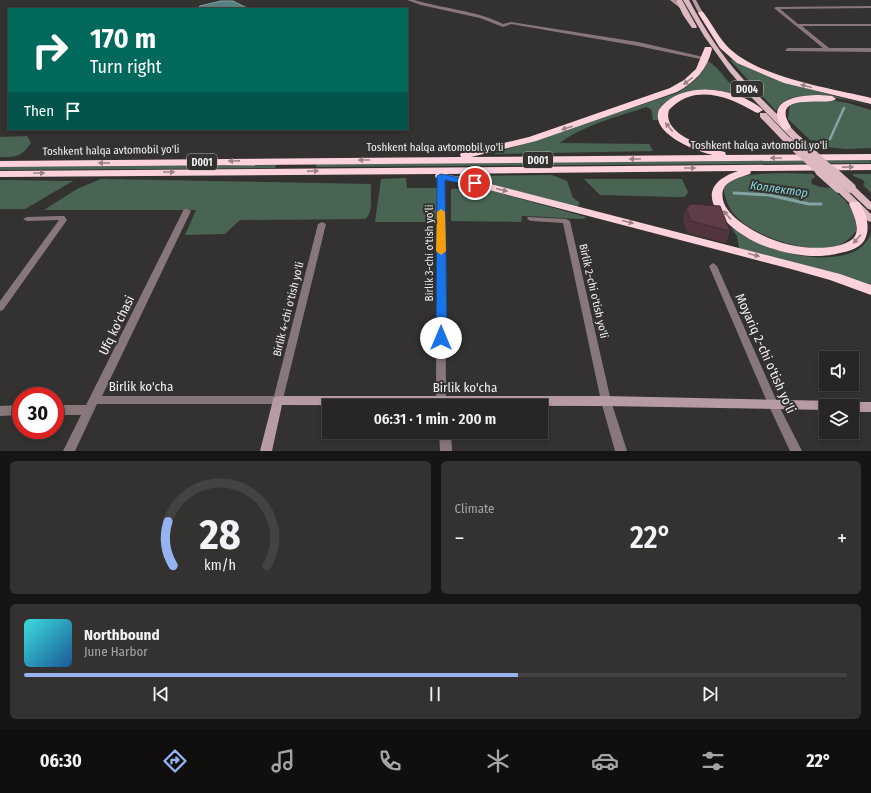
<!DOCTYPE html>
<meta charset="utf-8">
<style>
body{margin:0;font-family:"Fira Sans Condensed",sans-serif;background:#333231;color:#f1f3f6;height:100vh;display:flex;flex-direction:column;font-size:15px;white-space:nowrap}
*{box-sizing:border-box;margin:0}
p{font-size:13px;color:#a4a5a6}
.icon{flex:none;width:22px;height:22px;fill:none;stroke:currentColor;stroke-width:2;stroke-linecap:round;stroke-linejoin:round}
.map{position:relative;height:451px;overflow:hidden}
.panel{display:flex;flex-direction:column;gap:10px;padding:10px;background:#151514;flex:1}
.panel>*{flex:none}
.guide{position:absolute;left:8px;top:8px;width:400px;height:122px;border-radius:0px;box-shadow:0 2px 6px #0003,0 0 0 1px #434341;background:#00695c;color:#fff;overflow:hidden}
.tools{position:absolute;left:819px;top:351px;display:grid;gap:8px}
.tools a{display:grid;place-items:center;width:40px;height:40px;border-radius:0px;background:#272624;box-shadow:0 2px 6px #0003,0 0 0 1px #434341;font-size:20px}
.speed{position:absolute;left:12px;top:387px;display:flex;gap:8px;font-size:20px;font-weight:700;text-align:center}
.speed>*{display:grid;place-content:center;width:52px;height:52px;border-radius:50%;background:#272624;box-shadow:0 2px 6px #0003,0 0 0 1px #434341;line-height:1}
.speed .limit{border:6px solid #d22;background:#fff;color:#111}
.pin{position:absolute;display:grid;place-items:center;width:34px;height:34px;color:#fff;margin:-17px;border:2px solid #fff;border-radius:50%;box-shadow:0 1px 4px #0007}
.me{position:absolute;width:44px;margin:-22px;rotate:0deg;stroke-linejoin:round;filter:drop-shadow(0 0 3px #0008)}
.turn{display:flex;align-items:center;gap:14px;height:84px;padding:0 16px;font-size:18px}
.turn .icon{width:52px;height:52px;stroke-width:2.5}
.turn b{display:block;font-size:28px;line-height:34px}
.then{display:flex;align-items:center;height:38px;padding:0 16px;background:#0003;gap:8px;font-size:15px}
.big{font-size:30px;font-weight:600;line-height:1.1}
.panel .card{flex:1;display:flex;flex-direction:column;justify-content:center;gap:6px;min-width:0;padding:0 14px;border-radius:6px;background:#333231}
.panel .dial{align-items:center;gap:0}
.dial svg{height:104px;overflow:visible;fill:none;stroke:#434341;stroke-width:7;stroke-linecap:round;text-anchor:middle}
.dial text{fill:#f1f3f6;stroke:none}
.song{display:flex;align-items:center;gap:12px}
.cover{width:48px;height:48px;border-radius:6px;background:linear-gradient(135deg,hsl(180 70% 55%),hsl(210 70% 35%))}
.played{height:4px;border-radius:2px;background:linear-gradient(90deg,#95b2f1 60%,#434341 60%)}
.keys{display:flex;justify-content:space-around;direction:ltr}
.heat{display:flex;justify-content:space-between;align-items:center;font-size:22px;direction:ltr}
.panel .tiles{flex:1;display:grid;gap:10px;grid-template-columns:1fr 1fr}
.card:last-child{grid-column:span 2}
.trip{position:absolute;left:322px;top:399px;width:226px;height:40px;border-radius:0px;background:#272624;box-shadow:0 2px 6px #0003,0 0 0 1px #434341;font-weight:600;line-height:40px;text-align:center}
.dock{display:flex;height:64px;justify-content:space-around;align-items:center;background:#100f0e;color:#a4a5a6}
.dock .icon{width:28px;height:28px}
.dock .selected{color:#95b2f1}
.dock b{font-size:18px;color:#f1f3f6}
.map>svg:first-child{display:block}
.green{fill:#4a6454}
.water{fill:#558382;stroke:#84a4a3}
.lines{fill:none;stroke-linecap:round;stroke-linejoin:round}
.stream-far1{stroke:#84a4a3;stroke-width:2.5}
.stream{stroke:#84a4a3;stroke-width:3}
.street{fill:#87767a;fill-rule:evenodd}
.secondary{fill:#b79ba2;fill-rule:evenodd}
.primary{fill:#dcb8c1;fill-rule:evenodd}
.highway{fill:#fdd2dd;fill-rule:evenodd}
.primary-bridge-far1{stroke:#dcb8c1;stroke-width:8}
.primary-bridge{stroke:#dcb8c1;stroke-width:10}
.wall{fill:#51343e}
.building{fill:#5e3d48;stroke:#422b32}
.oneway{fill:#988286}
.route{fill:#1a73e8;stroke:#114b97}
.slow{fill:#f59e0b}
.labels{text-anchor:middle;stroke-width:4;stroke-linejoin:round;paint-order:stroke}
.shield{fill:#343230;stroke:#b9b8b6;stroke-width:1}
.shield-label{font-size:10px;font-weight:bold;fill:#f2f1f0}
.street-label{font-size:11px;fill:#f2f1f0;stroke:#343230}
.water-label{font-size:12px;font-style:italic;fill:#85d7d7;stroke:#343230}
.near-street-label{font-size:13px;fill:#f2f1f0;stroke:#343230}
</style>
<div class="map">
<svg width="871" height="451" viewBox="0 0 871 451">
<rect width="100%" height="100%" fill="#343230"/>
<!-- green -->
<path class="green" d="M734,59L795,85L871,106C848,100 788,83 776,111L730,60Z
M708,61L716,67L742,98C732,94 722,90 712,90C699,88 667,96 660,108C658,113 659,116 659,120H653L651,109L646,107C620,116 581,126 560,143L649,144L653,151L493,154L677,93C691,85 702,76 708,61Z
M830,100L848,103L871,110V148L846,149L826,147V144L821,141L810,140L788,119L790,104L798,101Z
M27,136L31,143C21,157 17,157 0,157V137Z
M870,160L871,163L316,167L317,164Z
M276,165L275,168L0,170V167Z
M813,174L815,177L811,180L812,184L820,187L831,188L845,200L857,218L856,231C851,238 845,243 837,246C808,255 751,236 733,213C727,206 725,196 723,187C737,169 791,174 813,174Z
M853,174H871V193L863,185L865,184L863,180L853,176Z
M552,175L567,181L573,198L580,203L577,207L454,176Z
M406,178L407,188H438L437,218L425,222H375L381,179Z
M101,179L371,184C370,194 374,213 365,219L240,220L225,234L185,235L196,210H44L77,189Z
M584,179H682L688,192L685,197H677L600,195Z
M0,180L73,181L25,209H0Z
M479,187L586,217L584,219C563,219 543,216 522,216L521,222L451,221V189Z
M731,227C746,237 761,245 778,250C804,259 862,266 871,232V287L739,248L737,236Z"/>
<!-- water -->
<path class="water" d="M221,1H233L249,9H197L200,6Z"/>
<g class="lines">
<!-- stream-far1 -->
<path class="stream-far1" d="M830,139L844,108"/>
<!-- stream -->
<path class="stream" d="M734,193L769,195L809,204H821"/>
<!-- street -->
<path class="street" d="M407,0H414C444,9 475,10 503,24L511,22L638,42L708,58L705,60L638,46L511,24L503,27L480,18L421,5Z
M871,6V8L780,9L798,24H871V26H802L829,48H871V52L786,51L785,50L788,48H823L774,8L776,7Z
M438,174H444L445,176L446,401L445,404L441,406L437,404L436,401L437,176Z
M184,209H187L191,211L102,396H274L318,224L322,222L326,224L282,403L278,404H97L75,451H63L81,415H55V405H86Z
M61,216H64L67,220L3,310L0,311V301L59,220L27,221L23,219L27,217Z
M528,217L566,219L570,221L611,401L627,451H615L601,401L563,223L531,221L527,219Z
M713,263L717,266L778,404L802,451H790L768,404L709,266Z
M21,405V415L0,416V406Z
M439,432H451L452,451H440Z"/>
<!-- secondary -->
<path class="secondary" d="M670,0H675L684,7L680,8Z
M692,0H696L703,13V14H699Z
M278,396H606L836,401L840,403L841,406H826V410L606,406L282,405L272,451H260L273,400L274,397Z
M852,402H871V412H852V406H847L848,404Z"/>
<!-- primary -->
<path class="primary" d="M676,0H682L697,27L696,28H692L683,15Z
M683,0H689C704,28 721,55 743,79C761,100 782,118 801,138L802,140L801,142H795L752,98L729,71L704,36Z
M760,113H766L791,139L792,141L791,143H785L760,117Z
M839,185L842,186L871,214V222L868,221L836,190L834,188Z
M851,185L854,186L871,202V210L868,209L848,190L846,188Z"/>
<!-- highway -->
<path class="highway" d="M701,11L703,12C711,22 717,35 726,45C755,77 829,88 871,98V104L784,83L737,63L720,48L698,13Z
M705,47H711L712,49C707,70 695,82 677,92L536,141L471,157L713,155C696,151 654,135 658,113C659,107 666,102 670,99C692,86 716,88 739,96C747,99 757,104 763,110L758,113L755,112C729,96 693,83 669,110C661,134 707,148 725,152L726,155L871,154V160L0,167V161L461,157L460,155L461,153L529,137L670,88L684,80L696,69Z
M819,95L832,96L836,99C829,107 767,90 791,127L786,130L783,129C763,100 798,95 819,95Z
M871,164V170L751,171L750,174C741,177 732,179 725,186C722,190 722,195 723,200C725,209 733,216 739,221C766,241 798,251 831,247C838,246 851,243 855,236C860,227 853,213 849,204L851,202H859C867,213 871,229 864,241C858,249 849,251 840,253C814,260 786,254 762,245C730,232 681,190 738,171L444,174L479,181L840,274L871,285V295L830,280L791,269L474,186L436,178L435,176L436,174L0,177V171Z"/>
<!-- primary-bridge-far1 -->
<path class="primary-bridge-far1" d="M798,140L833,172
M788,141L821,172"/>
<!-- primary-bridge -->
<path class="primary-bridge" d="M820,171L839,188
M832,171L851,188"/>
</g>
<!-- wall -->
<path class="wall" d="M686,208L730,231L726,243L687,233L683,220Z"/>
<!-- building -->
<path class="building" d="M691,204L720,206L730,231L691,221L686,208Z"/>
<!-- one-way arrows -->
<defs><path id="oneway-solid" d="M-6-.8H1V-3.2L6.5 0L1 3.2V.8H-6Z"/></defs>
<g class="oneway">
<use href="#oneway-solid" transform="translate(688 81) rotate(143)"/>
<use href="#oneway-solid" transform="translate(806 86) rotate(-165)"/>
<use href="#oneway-solid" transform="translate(669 127) rotate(-129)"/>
<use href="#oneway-solid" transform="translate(567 128) rotate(162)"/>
<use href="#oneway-solid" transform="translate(776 158) rotate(180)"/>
<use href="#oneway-solid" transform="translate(635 159) rotate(180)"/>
<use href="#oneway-solid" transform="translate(364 160) rotate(180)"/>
<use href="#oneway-solid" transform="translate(234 161) rotate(179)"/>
<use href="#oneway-solid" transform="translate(104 163) rotate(179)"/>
<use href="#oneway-solid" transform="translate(848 167) rotate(-1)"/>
<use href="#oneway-solid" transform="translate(690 168)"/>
<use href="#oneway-solid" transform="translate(313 171) rotate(-1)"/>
<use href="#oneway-solid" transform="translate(169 172)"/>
<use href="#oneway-solid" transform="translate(39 173)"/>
<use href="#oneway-solid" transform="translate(502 190) rotate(14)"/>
<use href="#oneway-solid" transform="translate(727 215) rotate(-131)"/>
<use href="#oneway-solid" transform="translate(628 222) rotate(14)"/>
<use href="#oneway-solid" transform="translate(857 239) rotate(131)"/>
<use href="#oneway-solid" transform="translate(754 255) rotate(14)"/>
</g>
<!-- route -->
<path class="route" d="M441,174L475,181L479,183L475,186L445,180L447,338L445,341L441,343L437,341L436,338L437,176Z"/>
<!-- slow -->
<path class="slow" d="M441,209L445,212L446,251L441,255L436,251L437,212Z"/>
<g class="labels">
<!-- shield labels -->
<g class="shield">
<rect x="731" y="81" width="32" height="16" rx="3"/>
<rect x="523" y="152" width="30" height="16" rx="3"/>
<rect x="187" y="154" width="30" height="16" rx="3"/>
</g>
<g class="shield-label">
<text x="747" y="93">D004</text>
<text x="538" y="164">D001</text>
<text x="202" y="166">D001</text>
</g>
<!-- street labels -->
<g class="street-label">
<text x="759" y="149">Toshkent halqa avtomobil yo'li</text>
<text x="435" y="151">Toshkent halqa avtomobil yo'li</text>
<text transform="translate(111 150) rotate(-1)" y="4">Toshkent halqa avtomobil yo'li</text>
<text transform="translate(429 253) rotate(-90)" y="4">Birlik 3-chi o'tish yo'li</text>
<text transform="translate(594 291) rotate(77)" y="4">Birlik 2-chi o'tish yo'li</text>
<text transform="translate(288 309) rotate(-76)" y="4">Birlik 4-chi o'tish yo'li</text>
</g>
<!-- water labels -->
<g class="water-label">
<text transform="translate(779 189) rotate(8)" y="4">Коллектор</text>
</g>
<!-- near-street labels -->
<g class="near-street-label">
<text transform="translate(116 325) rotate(-64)" y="5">Ufq ko'chasi</text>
<text transform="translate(766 353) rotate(66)" y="5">Moyariq 2-chi o'tish yo'li</text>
<text x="141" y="391">Birlik ko'cha</text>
<text x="465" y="392">Birlik ko'cha</text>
</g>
</g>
</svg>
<div class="tools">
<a><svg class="icon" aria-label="sound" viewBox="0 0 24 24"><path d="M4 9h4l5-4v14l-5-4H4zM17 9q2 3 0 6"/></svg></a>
<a><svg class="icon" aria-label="layers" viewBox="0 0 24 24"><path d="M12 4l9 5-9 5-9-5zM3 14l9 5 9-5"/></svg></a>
</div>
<div class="speed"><div class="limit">30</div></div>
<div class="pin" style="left:475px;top:183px;background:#d93025"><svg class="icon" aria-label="arrive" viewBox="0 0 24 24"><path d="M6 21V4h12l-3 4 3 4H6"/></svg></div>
<svg class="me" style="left:441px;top:338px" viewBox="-20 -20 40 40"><circle r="19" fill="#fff"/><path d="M0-13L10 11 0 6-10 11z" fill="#1a73e8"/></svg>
<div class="trip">06:31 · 1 min · 200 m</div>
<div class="guide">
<div class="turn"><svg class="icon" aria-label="right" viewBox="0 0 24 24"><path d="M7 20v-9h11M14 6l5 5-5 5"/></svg><div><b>170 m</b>Turn right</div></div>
<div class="then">Then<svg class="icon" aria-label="arrive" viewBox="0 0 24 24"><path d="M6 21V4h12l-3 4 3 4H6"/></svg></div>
</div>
</div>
<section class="panel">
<div class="tiles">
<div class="card dial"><svg viewBox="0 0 100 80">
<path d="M14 69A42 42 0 1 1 86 69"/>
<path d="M14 69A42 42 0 0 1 10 35" stroke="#95b2f1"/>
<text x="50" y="56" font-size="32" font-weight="700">28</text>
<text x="50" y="72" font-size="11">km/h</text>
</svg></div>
<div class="card"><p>Climate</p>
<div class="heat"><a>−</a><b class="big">22°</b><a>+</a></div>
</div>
<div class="card">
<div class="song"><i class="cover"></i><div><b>Northbound</b><p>June Harbor</p></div></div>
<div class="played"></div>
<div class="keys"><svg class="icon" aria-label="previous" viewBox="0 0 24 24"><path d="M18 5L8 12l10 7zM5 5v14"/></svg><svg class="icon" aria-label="pause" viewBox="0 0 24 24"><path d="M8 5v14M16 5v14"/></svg><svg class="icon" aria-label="next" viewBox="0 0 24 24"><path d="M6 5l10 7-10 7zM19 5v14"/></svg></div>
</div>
</div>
</section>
<nav class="dock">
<b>06:30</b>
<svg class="icon selected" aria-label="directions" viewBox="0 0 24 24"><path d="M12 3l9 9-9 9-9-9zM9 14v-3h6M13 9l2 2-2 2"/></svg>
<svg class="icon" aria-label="music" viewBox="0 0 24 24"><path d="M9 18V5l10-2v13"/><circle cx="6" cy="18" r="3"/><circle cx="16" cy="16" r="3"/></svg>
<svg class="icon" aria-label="phone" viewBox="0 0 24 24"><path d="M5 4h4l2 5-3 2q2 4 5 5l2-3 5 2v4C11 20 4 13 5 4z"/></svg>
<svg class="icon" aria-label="climate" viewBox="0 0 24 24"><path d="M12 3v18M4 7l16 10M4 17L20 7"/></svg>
<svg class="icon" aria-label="car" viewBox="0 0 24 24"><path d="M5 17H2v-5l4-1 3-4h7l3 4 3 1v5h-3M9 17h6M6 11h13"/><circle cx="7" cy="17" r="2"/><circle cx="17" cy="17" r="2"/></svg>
<svg class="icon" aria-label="filters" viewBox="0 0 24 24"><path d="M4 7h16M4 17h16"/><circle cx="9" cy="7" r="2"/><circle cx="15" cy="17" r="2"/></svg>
<b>22°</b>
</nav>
